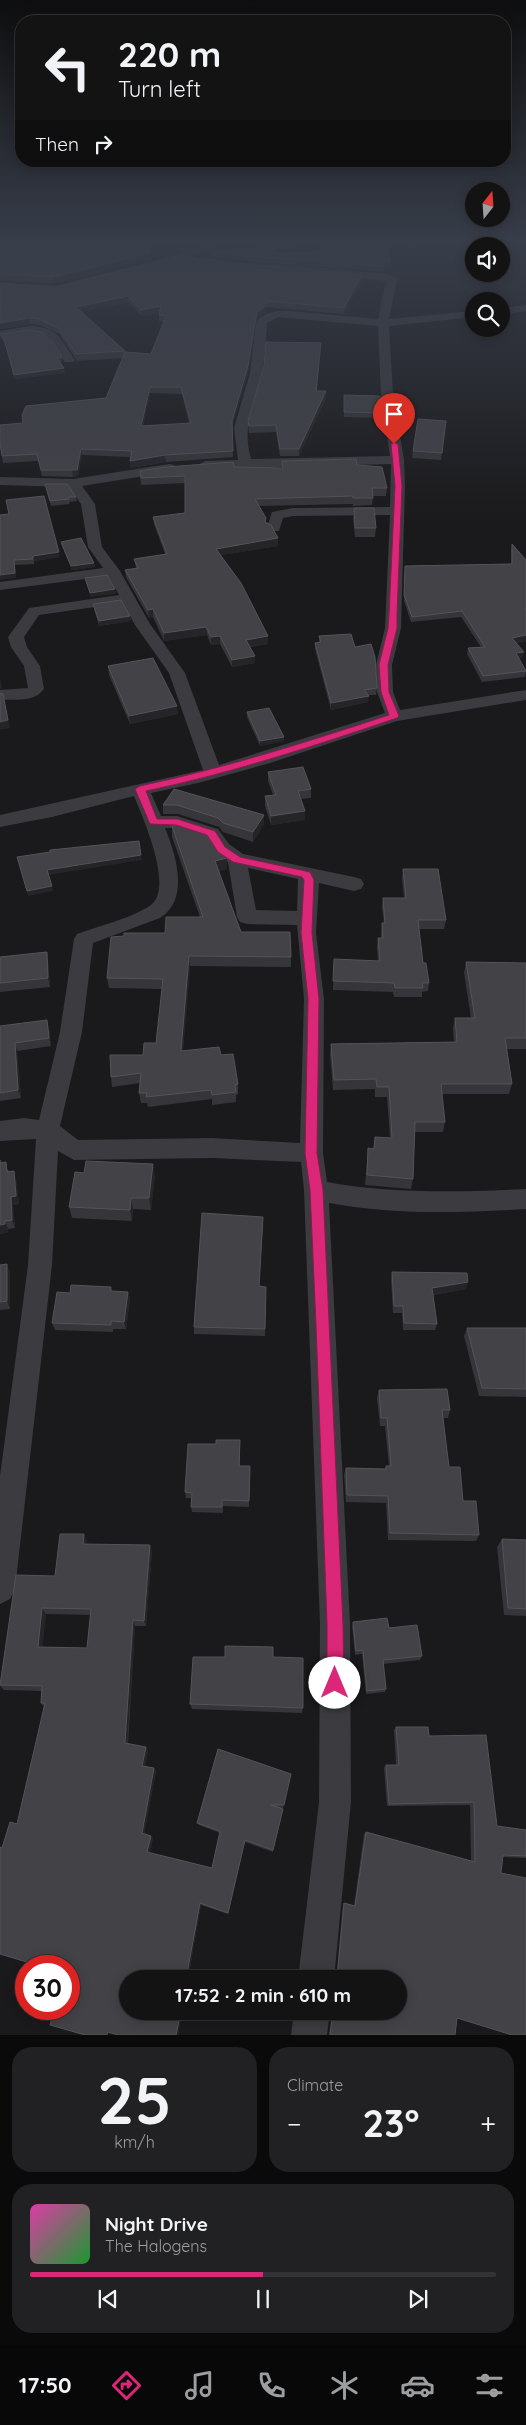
<!DOCTYPE html>
<meta charset="utf-8">
<style>
body{margin:0;font-family:Quicksand,sans-serif;background:#212022;color:#f1f3f6;height:100vh;display:flex;flex-direction:column;font-size:19px;white-space:nowrap}
*{box-sizing:border-box;margin:0}
p{font-size:16px;color:#9d9ea0}
.icon{flex:none;width:28px;height:28px;fill:none;stroke:currentColor;stroke-width:2;stroke-linecap:round;stroke-linejoin:round}
.map{position:relative;height:2035px;overflow:hidden}
.panel{display:flex;flex-direction:column;gap:12px;padding:12px;background:#0b0a0b;flex:1}
.panel>*{flex:none}
.guide{position:absolute;left:15px;top:15px;width:496px;height:152px;border-radius:20px;box-shadow:0 2px 12px #0003,0 0 0 1px #333234;background:#141314;color:#f1f3f6;overflow:hidden}
.needle{width:32px;rotate:17deg}
.controls{position:absolute;left:465px;top:182px;display:grid;gap:10px}
.controls a{display:grid;place-items:center;width:45px;height:45px;border-radius:50%;background:#141314;box-shadow:0 2px 12px #0003,0 0 0 1px #333234;font-size:25px}
.speed{position:absolute;left:15px;top:1955px;display:flex;gap:10px;font-size:25px;font-weight:700;text-align:center}
.speed>*{display:grid;place-content:center;width:65px;height:65px;border-radius:50%;background:#141314;box-shadow:0 2px 12px #0003,0 0 0 1px #333234;line-height:1}
.speed .limit{border:8px solid #d22;background:#fff;color:#111}
.pin{position:absolute;display:grid;place-items:center;width:42px;height:42px;color:#fff;margin:-51px -21px;border-radius:50% 50% 50% 0;rotate:-45deg;box-shadow:0 0 5px #0007}
.pin .icon{rotate:45deg}
.me{position:absolute;width:55px;margin:-28px;rotate:0deg;stroke-linejoin:round;filter:drop-shadow(0 0 4px #0008)}
.turn{display:flex;align-items:center;gap:18px;height:105px;padding:0 20px;font-size:22px}
.turn .icon{width:65px;height:65px;stroke-width:2.5}
.turn b{display:block;font-size:35px;line-height:42px}
.then{display:flex;align-items:center;height:48px;padding:0 20px;background:#0003;gap:10px;font-size:19px}
.big{font-size:38px;font-weight:700;line-height:1.1}
.panel .tile{flex:1;display:flex;flex-direction:column;justify-content:center;gap:8px;min-width:0;padding:0 18px;border-radius:20px;background:#212022}
.panel .dial{align-items:center;gap:0}
.dial b{font-size:65px;line-height:1}
.song{display:flex;align-items:center;gap:15px}
.cover{width:60px;height:60px;border-radius:8px;background:linear-gradient(135deg,hsl(320 70% 55%),hsl(130 70% 35%))}
.played{height:5px;border-radius:2px;background:linear-gradient(90deg,#db2777 50%,#333234 50%)}
.keys{display:flex;justify-content:space-around;direction:ltr}
.heat{display:flex;justify-content:space-between;align-items:center;font-size:28px;direction:ltr}
.panel .tiles{flex:1;display:grid;gap:12px;grid-template-columns:1fr 1fr}
.tile:last-child{grid-column:span 2}
.trip{position:absolute;left:119px;top:1970px;width:288px;height:50px;border-radius:25px;background:#141314;box-shadow:0 2px 12px #0003,0 0 0 1px #333234;font-weight:700;line-height:50px;text-align:center}
.menu{display:flex;height:80px;justify-content:space-around;align-items:center;background:#080808;color:#9d9ea0}
.menu .icon{width:35px;height:35px}
.menu .on{color:#db2777}
.menu b{font-size:22px;color:#f1f3f6}
.map>svg:first-child{display:block}
.lines{fill:none;stroke-linecap:round;stroke-linejoin:round}
.minor{fill:#3b3b40;fill-rule:evenodd}
.wall{fill:#363539;fill-rule:evenodd}
.shaded-wall{fill:#252427}
.building{fill:#434247;stroke:#535359;fill-rule:evenodd}
.route{fill:#db2777;stroke:#8e194d}
</style>
<div class="map">
<svg width="526" height="2035" viewBox="0 0 526 2035">
<rect width="100%" height="100%" fill="#1a191b"/>
<g class="lines">
<!-- minor -->
<path class="minor" d="M219,240L275,243L306,240C284,260 247,240 225,244C211,247 198,254 184,258L179,255Z
M275,264L381,273L396,277L397,279L389,319L474,311V317L389,326L393,394L404,460L405,486L401,628L392,665L393,692L400,710L526,690V700L397,721L270,763L198,783L151,793L161,816H177L218,829L229,844L243,854L354,877L361,879L364,884L361,889L354,891L319,883L316,933L324,999L323,1153L327,1182C391,1194 460,1192 526,1189V1209C461,1213 392,1215 329,1203L350,1624L351,1802L334,1979H298L319,1802L320,1624L304,1190L301,1162L212,1158L74,1160L58,1151L52,1265L15,1589L10,1599L0,1604V1476L28,1265L36,1139L0,1141V1121L24,1118L39,1120L60,1032L74,939L77,934C95,927 140,916 153,903C172,883 143,818 134,796L52,817L0,827V815L203,770L169,673L135,625L123,603L39,615L24,637L27,647L40,666L44,689C34,703 15,699 0,700V690L28,688L24,666L11,647L8,637L29,608L119,595L108,576L0,590V582L103,568L88,547L81,504L69,487L0,485V477L73,479L169,464L174,465L176,468L174,471L169,472L82,486L95,504L102,547L120,571L150,624L185,673L219,765L385,713L377,692L376,665L385,628L390,515L293,516L283,518L279,531H269L267,528L272,512L293,508L390,507L391,464L205,469L198,465L205,461L238,460L234,428L250,373L256,322C265,311 276,311 289,311L378,319L386,281L271,269V265ZM278,317L378,326L381,394L390,456L251,459C241,425 255,405 262,373C265,356 266,339 267,323ZM165,828H176L204,837L215,854L228,862L237,917L240,922L247,924L297,925L304,999L300,1143L212,1138L78,1140L60,1126L82,1032L93,943L160,918C190,899 176,855 165,828ZM248,868L298,879L297,911L256,910Z
M526,305V311L501,314V308Z
M30,326C59,327 60,339 75,360L73,362H65C60,356 57,348 53,342C42,326 16,334 0,337V331Z
M294,2011H330L327,2035H291Z"/>
</g>
<!-- wall -->
<path class="wall" d="M159,240L149,242L150,259L55,283L0,280V281V248Z
M389,240H437L417,249Z
M211,251L275,253L391,261V266H384V272L257,262L211,256Z
M196,258L362,281L344,314L267,307L265,312L257,319L248,373L232,427L233,457L166,462L130,468V457L82,455L78,476L73,477L42,476L38,461L3,463L0,444L23,423L106,398L123,358L77,361L59,334L40,325L30,324L0,329V283L55,287ZM128,302L142,316L159,313V321L164,322L151,354L125,352L81,312ZM150,393L182,394L189,423L143,426Z
M1,334L62,357V362H60L64,368L65,373L14,379L5,343L1,339Z
M320,350L317,391L326,398L299,456H280L276,432L249,433L248,421Z
M344,395L383,413V418L344,417Z
M446,421L441,460L412,458L413,451Z
M282,461L357,465L387,488L386,496H373L372,505L353,506V504L259,506L266,522L278,546L221,555L268,636V644L250,647L255,663L232,667L220,644L211,645L207,635L164,641L153,617L149,618L126,577L125,570L136,568L134,559L165,554L154,524L153,517L185,513V483L141,485L140,471L234,467L282,468Z
M45,484L76,497L77,501L69,502L70,504L51,506Z
M354,508L376,528L375,537H355L353,517Z
M0,515L60,557L34,561V564L15,565L16,578Z
M61,542L94,563L95,567L72,570L62,546Z
M512,544L526,560V641L516,643L522,658H519L526,671L525,677L482,682L467,654L468,648L481,647L461,617L411,622L404,601L405,566L511,564V550Z
M93,604L130,616L131,621L99,626L94,609Z
M319,636L355,647L377,688L376,695H368V702L331,710L315,649V643H319Z
M108,666L178,714L130,724L109,675Z
M247,712L284,741L260,746L247,717Z
M268,772L311,789V798L301,799L305,811V820L271,825L265,806V796L273,795L268,781Z
M174,789L264,815V824L253,842L223,832L219,827L178,814H163V805Z
M172,826L213,844L227,858V869L219,871L241,932L291,957V967L190,966L183,1051L221,1055L238,1084V1094L236,1095V1102L212,1105V1099L148,1107L147,1103H141L139,1093L140,1083L112,1087L111,1077L143,1055L156,1043L162,989L109,988L107,978L124,936L165,933L200,917L172,837Z
M403,869L446,920L444,929H419L423,963L429,983L428,991L422,992V997H394L393,992L333,990L334,959L378,961L377,947L378,938H381V932L382,923H384L382,907L383,898H404L402,878Z
M0,957L48,961L50,987L0,992Z
M466,962L526,963V1049H507L512,1084L509,1094H442L445,1122L443,1132H415L413,1179L411,1189L365,1185L368,1148L373,1149L375,1137L390,1138L387,1097H375V1089L333,1090L330,1054L331,1044L454,1042L453,1028L455,1018H471L464,973Z
M0,1026L49,1028L51,1046L17,1051L21,1098L0,1101Z
M2,1163L16,1179L19,1204L13,1205L15,1228L8,1229V1232L0,1234Z
M155,1175L151,1210L133,1209L132,1221L72,1218L69,1207Z
M263,1225L259,1287H266L265,1336L194,1334V1327Z
M0,1265L10,1272V1309L0,1310Z
M392,1272L466,1289L433,1295L437,1324L435,1330H403L402,1313H393L391,1279Z
M112,1291L128,1292L130,1299L126,1329H113V1332L55,1330L52,1323L70,1293Z
M467,1328H526V1397L479,1396L464,1336Z
M379,1390L450,1410L448,1418H443L449,1467L463,1501L479,1535L476,1541L388,1540L386,1503L346,1502L344,1475L346,1468L385,1469L386,1466H389L385,1426H380L377,1398Z
M240,1446V1466H250L249,1507L223,1506V1513L192,1512L191,1507L192,1498H186L185,1492Z
M84,1534L87,1541L86,1544L152,1551L146,1626H135L128,1744L146,1747L148,1751L145,1766L154,1768L156,1771L144,1834L151,1836L153,1838L150,1853L212,1868L220,1833L199,1825L197,1823L291,1774L283,1808H280L273,1852L245,1842L228,1914L201,1905L188,1979H128V2011H182L178,2035H118L69,1966L2,1848L17,1824L44,1707L41,1703L42,1691L4,1690L0,1686L55,1576ZM46,1614L91,1615L87,1648L42,1647Z
M502,1539L526,1540V1616L504,1615L497,1547Z
M353,1622L389,1628L422,1656L420,1660L383,1664L386,1689L385,1692L366,1694L362,1654L355,1655L352,1626Z
M225,1657H273L303,1708L302,1713L192,1709L190,1704Z
M396,1727L429,1736L497,1826L526,1830V1858L503,1857L457,2018L455,2035H329L332,2011L398,1979H336L343,1904L344,1903L354,1906L364,1834L366,1832L471,1861L470,1805L387,1806L384,1768L386,1765H396L394,1730Z"/>
<!-- shaded-wall -->
<path class="shaded-wall" d="M0,240H8L0,244Z
M53,240H63L46,244Z
M148,240H159L148,242Z
M425,240H437L417,249V244Z
M150,253V259L55,283L54,277Z
M362,275V281L344,314V308Z
M128,296V302L76,313V307Z
M267,301V307L265,312L257,319L248,373L232,427V421L257,312Z
M161,306L162,312L142,316L141,310Z
M29,318L30,324L0,329V323Z
M64,368L65,373L14,379V375Z
M150,387V393L142,432L141,426Z
M326,391V398L299,456V449Z
M81,449L82,455L78,476L73,477L72,470Z
M165,455L166,462L130,468V461Z
M278,538V546L216,556V549Z
M59,552L60,557L34,561L33,556Z
M14,560L16,578L0,580V575Z
M94,563L95,567L72,570L71,566Z
M115,589L116,594L90,597V593Z
M153,609V617L149,618L148,610Z
M130,616L131,621L99,626V621Z
M206,627L207,635L164,641V633Z
M526,635V641L511,643L512,638Z
M220,636V644L211,645V637Z
M268,636V644L246,647V640Z
M524,652L522,658L515,659L516,653Z
M255,656V663L232,667V660Z
M0,677L2,688L0,689Z
M3,694L10,728L0,730V722Z
M369,696L368,702L331,710V703Z
M177,706L178,714L130,724L129,716Z
M284,737V741L260,746V741Z
M305,811V820L271,825V816Z
M264,815V824L253,842V832Z
M141,855L142,860L48,875L47,870Z
M227,858V869L216,871L215,861Z
M52,886L53,891L28,896L27,891Z
M47,952L48,961L50,987L48,978Z
M189,956L190,966L182,1061L181,1051Z
M47,1020L49,1028L51,1046L49,1038Z
M15,1043L17,1051L21,1098L18,1090Z
M153,1164L155,1175L151,1210L149,1198Z
M14,1171L16,1179L19,1204L13,1205L15,1228L12,1220L11,1197Z
M131,1198L133,1209L132,1221L130,1210Z
M263,1217V1225L259,1294V1286Z
M5,1221L8,1229V1232L0,1234V1225Z
M7,1264L10,1272V1309L7,1301Z
M468,1282L466,1289L430,1295L432,1288Z
M128,1292L130,1299L126,1329L124,1322Z
M84,1534L87,1541L86,1550L83,1544Z
M150,1545L152,1551L146,1626L144,1621Z
M42,1608L46,1614L42,1652L38,1647Z
M133,1620L135,1626L127,1747L125,1743Z
M146,1747L148,1751L144,1769L142,1766Z
M154,1768L156,1771L144,1836L142,1833Z
M151,1836L153,1838L150,1854L147,1852Z
M245,1840V1842L228,1914V1913Z
M200,1903L201,1905L188,1979H186Z
M181,2011H182L178,2035H176Z"/>
<!-- building -->
<path class="building" d="M16,240H53L46,244L65,240H148L150,253L54,277L0,274V248Z
M356,240H383L391,261H382L384,266L257,257L211,251L273,247L275,253H309Z
M406,240H425L417,244Z
M184,254L196,258L236,263L362,275L344,308L267,301L265,306L257,312L248,366L232,421L233,451L165,455L130,461L132,451L81,449L77,470H41L37,454L2,456L0,444V425L23,423L22,415L26,406L106,398L125,352L151,354L166,316L159,315L161,306L141,310L128,296L76,307L125,351L76,354L58,328L39,319L29,318L0,323V283L55,287ZM150,387H181L191,423L141,426Z
M28,330L41,332L52,341L62,357L57,358L64,368L14,375L4,339L1,334Z
M266,342L321,343L316,391H326L299,449H280L276,425L249,426L248,421L264,366Z
M344,395L380,396L383,413L344,412Z
M418,419L446,421L442,453L413,451Z
M356,459L357,465L382,467L387,488H372L373,498H353V496L255,499L266,518L265,522L271,525L278,538L216,549L241,583L268,636L246,640L255,656L232,660L220,636L211,637L206,627L164,633L153,609L148,610L125,570L138,568L134,559L167,554L153,517L185,513V476L141,478L140,471L166,467L233,462L234,467L283,468L282,461Z
M45,484H67L76,497H69V499L50,501Z
M44,496L59,552L33,556V559L14,560L15,573L0,575V515L9,514L6,500Z
M354,508H374L376,528H355Z
M81,538L94,563L71,566L61,542Z
M512,544L526,560V609H525L526,611V635L512,638L524,652L516,653L526,671L483,676L468,648L485,647L462,611L412,617L404,595L405,566L512,564Z
M107,575L115,589L90,593L85,578Z
M121,600L130,616L99,621L93,604Z
M351,634L355,647L371,644L375,657L377,688L364,690L369,696L331,703L315,643L321,642L319,636Z
M153,658L177,706L129,716L108,666Z
M0,693L3,694L8,720L0,722Z
M269,708L284,737L260,741L247,712Z
M303,767L311,789L298,791L305,811L271,816L265,796L276,795L268,772Z
M174,789L264,815L253,832L223,823L218,818L177,805H163Z
M188,824L202,828L213,844L226,853L227,858L215,861L241,932H290L291,957L189,956L181,1051L219,1047L221,1055L233,1054L238,1084L235,1085L236,1092L212,1095L211,1090L146,1097L147,1093H139L141,1073L111,1077L110,1055H143L144,1043H156L163,979L107,978L111,937L124,936V933H165L166,917H203L172,826Z
M139,841L141,855L47,870L52,886L27,891L17,857L50,852V850Z
M403,869H438L446,920H418L423,963H426L429,983H422L423,988H395L394,983L333,981L334,959L380,961L378,938H383L382,923H385L383,898H406Z
M47,952L48,978L0,983V957Z
M466,962L526,963V1038H505L512,1084H441L445,1122H415L413,1179L367,1175L368,1148L374,1149L375,1137L392,1138L389,1087H377L376,1079L334,1080L331,1044L457,1042L455,1018H475Z
M47,1020L49,1038L15,1043L18,1090L0,1093V1026Z
M0,1160V1163L6,1162L7,1172L14,1171L16,1196L11,1197L12,1220L5,1221V1224L0,1225Z
M86,1161L153,1164L149,1198H131L130,1210L69,1207L75,1172L84,1173Z
M202,1213L263,1217L259,1286L266,1287L265,1329L194,1327Z
M7,1264V1301L0,1302V1265Z
M392,1272L467,1273L468,1282L432,1288L437,1324L404,1323L403,1306H394Z
M71,1285L111,1287V1291L128,1292L124,1322L111,1321V1325L52,1323L57,1292L70,1293Z
M467,1328H526V1389L482,1388Z
M447,1389L450,1410H442L449,1467H460L463,1501H476L479,1535L390,1533L388,1496L347,1495L346,1468L386,1469V1466H391L387,1418H381L379,1390Z
M216,1440H240L239,1466H250L249,1501L222,1500V1507H191L192,1493L185,1492L188,1444H216Z
M60,1534H84L83,1544L150,1545L144,1621L133,1620L125,1743L146,1747L142,1766L154,1768L142,1833L151,1836L147,1852L212,1868L220,1831L197,1823L218,1749L291,1774L284,1805H271L283,1809L273,1850L245,1840L228,1913L200,1903L186,1979H128V2011H181L176,2035H118L108,2032L107,2035H85L50,2025L54,2009H69V1966H40L0,1954V1847L2,1848L10,1822L17,1824L45,1703H41L42,1686L0,1685L16,1575L55,1576ZM42,1608L91,1609L87,1648L38,1647Z
M502,1539L526,1540V1609L508,1608Z
M387,1618L389,1628L417,1625L422,1656L383,1660L386,1689L367,1691L363,1650L356,1651L353,1622Z
M225,1646L273,1647V1657L303,1658V1708L190,1704L193,1657H225Z
M396,1727H428L429,1736L486,1735L497,1826L526,1830V1856L503,1855L501,1873L526,1878V2035H512L457,2018L455,2035H330L333,2012L332,2011H398V1979H337L344,1903L355,1906L366,1832L475,1862L474,1802L389,1804L386,1765H399Z"/>
<!-- sky -->
<linearGradient id="sky" x2="0" y2="1"><stop stop-color="#0e0e0f"/><stop offset="0.46" stop-color="#383e4a"/><stop offset="1" stop-color="#383e4a" stop-opacity="0"/></linearGradient>
<rect width="526" height="525" fill="url(#sky)"/>
<!-- route -->
<path class="route" d="M394,442L398,444L402,486L397,614V628L388,665L389,692L399,716L397,718C314,746 232,773 146,791L157,819H177L215,831L225,847L240,857L310,872L314,880L312,933L319,999L317,1153L323,1190L343,1624L344,1683L341,1689L335,1692L329,1689L327,1683V1624L316,1325L310,1190L305,1153L308,999L301,933L304,880L302,877L233,862L218,852L207,835L176,825L150,824L135,789L140,786C225,768 307,742 389,715L381,692L379,665L388,628L389,614L395,486L391,444Z"/>
</svg>
<div class="controls">
<a><svg class="needle" viewBox="-14 -14 28 28"><path d="M0-13l5 13h-10z" fill="#e53935"/><path d="M0 13l5-13h-10z" fill="#9d9ea0"/></svg></a>
<a><svg class="icon" aria-label="sound" viewBox="0 0 24 24"><path d="M4 9h4l5-4v14l-5-4H4zM17 9q2 3 0 6"/></svg></a>
<a><svg class="icon" aria-label="search" viewBox="0 0 24 24"><circle cx="10" cy="10" r="6"/><path d="M15 15l6 6"/></svg></a>
</div>
<div class="speed"><div class="limit">30</div></div>
<div class="pin" style="left:394px;top:444px;background:#d93025"><svg class="icon" aria-label="arrive" viewBox="0 0 24 24"><path d="M6 21V4h12l-3 4 3 4H6"/></svg></div>
<svg class="me" style="left:335px;top:1683px" viewBox="-20 -20 40 40"><circle r="19" fill="#fff"/><path d="M0-13L10 11 0 6-10 11z" fill="#db2777"/></svg>
<div class="trip">17:52 · 2 min · 610 m</div>
<div class="guide">
<div class="turn"><svg class="icon" aria-label="left" viewBox="0 0 24 24"><path d="M17 20v-9H6M10 6l-5 5 5 5"/></svg><div><b>220 m</b>Turn left</div></div>
<div class="then">Then<svg class="icon" aria-label="right" viewBox="0 0 24 24"><path d="M7 20v-9h11M14 6l5 5-5 5"/></svg></div>
</div>
</div>
<section class="panel">
<div class="tiles">
<div class="tile dial"><b>25</b><p>km/h</p></div>
<div class="tile"><p>Climate</p>
<div class="heat"><a>−</a><b class="big">23°</b><a>+</a></div>
</div>
<div class="tile">
<div class="song"><i class="cover"></i><div><b>Night Drive</b><p>The Halogens</p></div></div>
<div class="played"></div>
<div class="keys"><svg class="icon" aria-label="previous" viewBox="0 0 24 24"><path d="M18 5L8 12l10 7zM5 5v14"/></svg><svg class="icon" aria-label="pause" viewBox="0 0 24 24"><path d="M8 5v14M16 5v14"/></svg><svg class="icon" aria-label="next" viewBox="0 0 24 24"><path d="M6 5l10 7-10 7zM19 5v14"/></svg></div>
</div>
</div>
</section>
<nav class="menu">
<b>17:50</b>
<svg class="icon on" aria-label="directions" viewBox="0 0 24 24"><path d="M12 3l9 9-9 9-9-9zM9 14v-3h6M13 9l2 2-2 2"/></svg>
<svg class="icon" aria-label="music" viewBox="0 0 24 24"><path d="M9 18V5l10-2v13"/><circle cx="6" cy="18" r="3"/><circle cx="16" cy="16" r="3"/></svg>
<svg class="icon" aria-label="phone" viewBox="0 0 24 24"><path d="M5 4h4l2 5-3 2q2 4 5 5l2-3 5 2v4C11 20 4 13 5 4z"/></svg>
<svg class="icon" aria-label="climate" viewBox="0 0 24 24"><path d="M12 3v18M4 7l16 10M4 17L20 7"/></svg>
<svg class="icon" aria-label="car" viewBox="0 0 24 24"><path d="M5 17H2v-5l4-1 3-4h7l3 4 3 1v5h-3M9 17h6M6 11h13"/><circle cx="7" cy="17" r="2"/><circle cx="17" cy="17" r="2"/></svg>
<svg class="icon" aria-label="filters" viewBox="0 0 24 24"><path d="M4 7h16M4 17h16"/><circle cx="9" cy="7" r="2"/><circle cx="15" cy="17" r="2"/></svg>
</nav>
